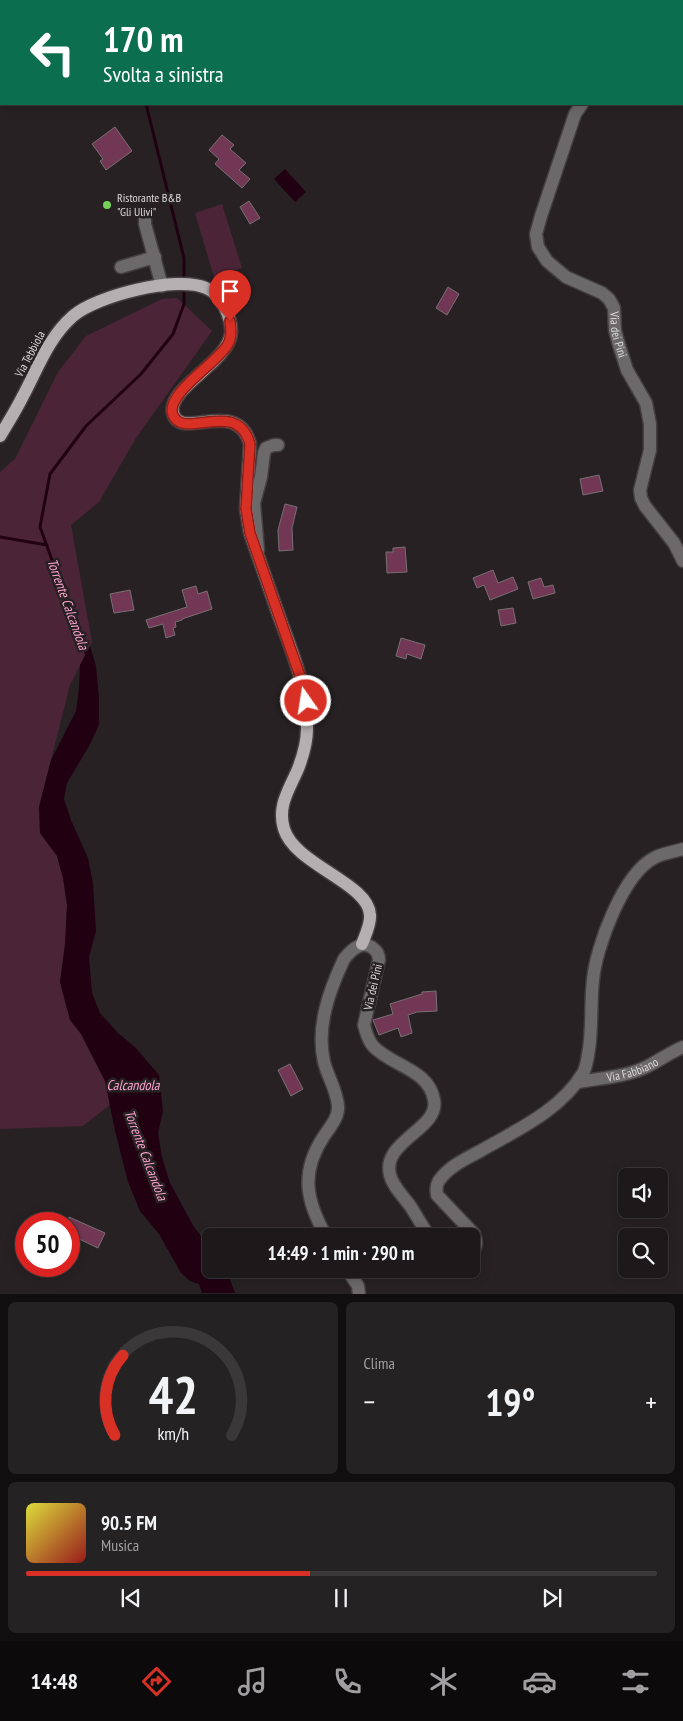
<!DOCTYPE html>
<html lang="it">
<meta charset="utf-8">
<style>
body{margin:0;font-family:"PT Sans Narrow",sans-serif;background:#252223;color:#f1f3f6;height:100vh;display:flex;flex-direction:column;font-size:19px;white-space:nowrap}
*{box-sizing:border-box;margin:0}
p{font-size:16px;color:#a0a0a2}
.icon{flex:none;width:28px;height:28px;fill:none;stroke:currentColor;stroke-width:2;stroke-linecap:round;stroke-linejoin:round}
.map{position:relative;height:1294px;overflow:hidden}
.sheet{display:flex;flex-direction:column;gap:8px;padding:8px;background:#100e0e;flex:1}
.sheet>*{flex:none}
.banner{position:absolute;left:0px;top:0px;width:684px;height:105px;box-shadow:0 2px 12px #0003,0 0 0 1px #3b3839;background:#0b6e4f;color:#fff;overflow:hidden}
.controls{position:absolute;left:618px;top:1168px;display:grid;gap:10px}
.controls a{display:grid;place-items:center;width:50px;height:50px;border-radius:8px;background:#1d191a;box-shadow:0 2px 12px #0003,0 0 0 1px #3b3839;font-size:25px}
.speed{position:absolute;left:15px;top:1212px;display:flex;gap:10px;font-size:25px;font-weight:700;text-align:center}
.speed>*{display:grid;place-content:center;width:65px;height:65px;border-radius:50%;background:#1d191a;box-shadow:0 2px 12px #0003,0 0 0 1px #3b3839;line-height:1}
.speed .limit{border:8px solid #d22;background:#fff;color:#111}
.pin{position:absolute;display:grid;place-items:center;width:42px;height:42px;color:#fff;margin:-51px -21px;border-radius:50% 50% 50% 0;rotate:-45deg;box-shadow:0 0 5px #0007}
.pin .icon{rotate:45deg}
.me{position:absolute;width:55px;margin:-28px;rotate:347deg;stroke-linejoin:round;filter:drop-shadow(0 0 4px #0008)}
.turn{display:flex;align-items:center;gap:18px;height:105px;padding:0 20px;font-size:22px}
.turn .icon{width:65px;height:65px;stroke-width:2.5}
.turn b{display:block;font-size:35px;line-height:42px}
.big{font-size:38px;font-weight:600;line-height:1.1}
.sheet .card{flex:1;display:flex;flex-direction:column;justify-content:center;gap:8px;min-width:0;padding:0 18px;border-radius:8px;background:#252223}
.sheet .dial{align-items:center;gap:0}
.dial svg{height:130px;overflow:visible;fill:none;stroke:#3b3839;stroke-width:7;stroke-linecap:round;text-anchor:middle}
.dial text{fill:#f1f3f6;stroke:none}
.song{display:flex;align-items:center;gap:15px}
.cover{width:60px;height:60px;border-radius:8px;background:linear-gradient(135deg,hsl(60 70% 55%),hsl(0 70% 35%))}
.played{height:5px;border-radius:2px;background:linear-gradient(90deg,#d93025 45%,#3b3839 45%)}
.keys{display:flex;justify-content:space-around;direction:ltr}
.heat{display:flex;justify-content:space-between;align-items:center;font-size:28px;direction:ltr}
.sheet .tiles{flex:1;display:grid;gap:8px;grid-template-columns:1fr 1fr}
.card:last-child{grid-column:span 2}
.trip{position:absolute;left:202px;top:1228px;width:278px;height:50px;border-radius:8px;background:#1d191a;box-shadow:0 2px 12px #0003,0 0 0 1px #3b3839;font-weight:600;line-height:50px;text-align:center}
.tabs{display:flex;height:80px;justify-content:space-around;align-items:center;background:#0c0a0a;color:#a0a0a2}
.tabs .icon{width:35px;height:35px}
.tabs .selected{color:#d93025}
.tabs b{font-size:22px;color:#f1f3f6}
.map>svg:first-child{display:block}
.green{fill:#4c2438}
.water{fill:#210012}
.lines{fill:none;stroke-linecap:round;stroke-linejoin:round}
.stream{stroke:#210012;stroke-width:3}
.building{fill:#733756;stroke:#777073}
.minor-casing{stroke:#443e40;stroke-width:15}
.major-casing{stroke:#443e40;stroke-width:15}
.minor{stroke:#6c696a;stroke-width:12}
.major{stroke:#b6afb2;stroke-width:12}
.route-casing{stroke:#8d1f18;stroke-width:12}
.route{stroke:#d93025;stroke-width:9}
.poi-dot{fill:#74d25c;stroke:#272123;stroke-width:2}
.labels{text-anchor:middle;stroke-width:5;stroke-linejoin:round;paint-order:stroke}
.poi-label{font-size:12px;fill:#ddd9da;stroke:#272123;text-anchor:start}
.street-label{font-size:12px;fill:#ddd9da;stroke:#272123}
.water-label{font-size:14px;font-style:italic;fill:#fea1ce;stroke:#272123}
</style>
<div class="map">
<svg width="683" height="1294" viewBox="0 0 683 1294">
<rect width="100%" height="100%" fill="#272123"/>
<!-- green -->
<path class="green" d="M222,204L242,268L214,277L195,213Z
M177,298L212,331L136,438L99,502L71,525L92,642L70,685L39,807L40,833L57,856L63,878L67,905L65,944L60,982L70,1020L81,1034L105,1081L111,1104L83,1126L0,1129V472L15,459L58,372L86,336L162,299Z"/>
<!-- water -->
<path class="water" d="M285,169L306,192L295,202L274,179Z
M90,646L96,666L99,698V725L89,746L67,783L64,799L71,820L88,858L93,884L96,931L89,957L92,993L100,1013L118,1033L135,1047L159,1075L163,1111L158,1133L162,1157L170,1183L194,1227L211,1249V1269H224L229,1277L235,1293H202L199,1284L190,1281L181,1273L159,1234L140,1211L128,1182L115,1131L105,1081L81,1034L70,1020L60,982L65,944L67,905L63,878L57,856L40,833L39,807L51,760L76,711L79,688L80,665Z"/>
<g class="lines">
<!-- stream -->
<path class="stream" d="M119,0V1
M136,1V0
M146,104L184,258V281
M0,537L47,545
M87,656L40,527L50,474L86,426L141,374L173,334L184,304V287"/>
</g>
<!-- building -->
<path class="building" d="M115,127L132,151L106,170L100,161L103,159L92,144Z
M222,135L234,145L230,149L246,163L239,170L250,179L242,188L215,164L219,159L209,150Z
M249,201L260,218L250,224L240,207Z
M448,287L459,294L447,315L436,308Z
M599,475L603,491L583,495L580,479Z
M285,504L297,507L292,528L293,550L279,551L278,530Z
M405,547L407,572L387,573L386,552H393V548Z
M493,570L498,583L513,577L518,589L490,600L484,585L477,588L473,578Z
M541,578L544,587L553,585L555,593L533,599L528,582Z
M196,586L198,594L207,591L212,609L182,619V620L175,622L176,627L173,628L175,635L166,638L163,624L149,628L146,620L187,607L182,590Z
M130,590L134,610L114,613L110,594Z
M513,608L516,623L501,626L498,610Z
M401,638L425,645L421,659L407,654L406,659L396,656Z
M436,991L437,1011L417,1012L408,1015L412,1033L401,1037L398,1028L379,1035L373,1020L393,1014L390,1004L422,994V992Z
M290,1064L303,1089L291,1096L278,1070Z
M69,1217L105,1233L98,1248L77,1238L78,1234L69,1230Z"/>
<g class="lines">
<!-- minor casing -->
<g class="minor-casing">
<g id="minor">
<path d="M645,0L647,1"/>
<path id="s1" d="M582,104L575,114L541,216L536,234L538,247L547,261L566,277L602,293L609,299L614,308L615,330L619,345L627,370L646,403L650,424V450L640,490L641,498L645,506L674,543L683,561"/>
<path d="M145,215V224L162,286"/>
<path d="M121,267L155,257"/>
<path d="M258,550L254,503L261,477L264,453L266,448L274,445H278"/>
<path id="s2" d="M578,1082C601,1078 627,1077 648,1066C660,1060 671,1052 683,1047"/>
<path d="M326,1236C306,1201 300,1172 324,1136C330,1127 339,1117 338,1106C337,1091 328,1077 324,1062C316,1027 329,991 344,959C352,949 363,939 374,949C378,952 379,955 379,960L364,1025C366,1033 368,1040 373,1046C391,1066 429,1069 434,1100C440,1129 381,1141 390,1175C393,1187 404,1197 411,1207C417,1217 423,1227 429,1236"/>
<path d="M471,1253C477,1247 477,1242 474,1234L437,1195C436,1189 436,1183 441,1178C451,1165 468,1158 482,1150C517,1130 561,1110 583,1073C586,1068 587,1061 588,1055C593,1030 590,1005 593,980C596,947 623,874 654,858C662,853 674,852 683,849"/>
<path d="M347,1269L358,1286L359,1294"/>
</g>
</g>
<!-- major casing -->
<g class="major-casing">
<path id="major" d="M0,436C8,423 16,410 23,396C38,368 48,338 73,316C96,296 177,275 206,288C221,294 232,318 231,333C229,362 167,388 173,413C180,442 237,396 250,444L246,509L250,533C260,561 269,588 279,616C292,652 308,689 307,729C307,743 303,756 298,769C289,790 277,806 284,829C295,865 369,883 370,915C371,924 365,936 362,944"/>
</g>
<!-- minor -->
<use href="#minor" class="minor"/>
<!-- major -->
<use href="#major" class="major"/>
</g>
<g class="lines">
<!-- route casing -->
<g class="route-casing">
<path id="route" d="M230,321C231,329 232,337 228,344C219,362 164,394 173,415C184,441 237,397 250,444L246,509L250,533L300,676L306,701"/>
</g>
<!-- route -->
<use href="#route" class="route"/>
</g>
<!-- markers -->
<circle class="poi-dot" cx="107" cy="205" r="5"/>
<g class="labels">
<!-- poi labels -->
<g class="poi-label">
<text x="117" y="202">Ristorante B&amp;B<tspan x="117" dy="14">"Gli Ulivi"</tspan></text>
</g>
<!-- street labels -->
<g class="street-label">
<text dy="4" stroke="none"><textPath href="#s1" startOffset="279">Via dei Pini</textPath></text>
<text transform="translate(30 354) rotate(-62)" y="4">Via Tebbiola</text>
<text transform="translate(373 987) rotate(-77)" y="4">Via dei Pini</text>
<text dy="4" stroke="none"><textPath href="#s2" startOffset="56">Via Fabbiano</textPath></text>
</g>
<!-- water labels -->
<g class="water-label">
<text transform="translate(68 604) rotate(70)" y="5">Torrente Calcandola</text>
<text x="133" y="1090">Calcandola</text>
<text transform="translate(146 1155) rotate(69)" y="5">Torrente Calcandola</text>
</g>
</g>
</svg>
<div class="controls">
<a><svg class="icon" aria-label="sound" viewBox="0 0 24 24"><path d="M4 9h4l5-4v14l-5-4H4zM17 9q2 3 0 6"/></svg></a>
<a><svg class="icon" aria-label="search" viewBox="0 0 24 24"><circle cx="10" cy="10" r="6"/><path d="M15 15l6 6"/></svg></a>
</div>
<div class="speed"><div class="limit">50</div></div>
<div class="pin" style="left:230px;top:321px;background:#d93025"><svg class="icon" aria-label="arrive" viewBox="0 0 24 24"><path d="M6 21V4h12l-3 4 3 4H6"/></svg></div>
<svg class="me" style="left:306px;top:701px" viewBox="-20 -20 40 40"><circle r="17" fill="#d93025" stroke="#fff" stroke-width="3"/><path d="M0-11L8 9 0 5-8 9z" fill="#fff"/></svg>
<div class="trip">14:49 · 1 min · 290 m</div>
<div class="banner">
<div class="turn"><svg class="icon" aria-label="left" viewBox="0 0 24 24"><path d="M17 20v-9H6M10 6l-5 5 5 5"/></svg><div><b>170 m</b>Svolta a sinistra</div></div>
</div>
</div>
<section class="sheet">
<div class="tiles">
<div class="card dial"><svg viewBox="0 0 100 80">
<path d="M14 69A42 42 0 1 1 86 69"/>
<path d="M14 69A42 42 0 0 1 19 20" stroke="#d93025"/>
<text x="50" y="56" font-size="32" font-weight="700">42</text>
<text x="50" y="72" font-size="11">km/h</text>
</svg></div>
<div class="card"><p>Clima</p>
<div class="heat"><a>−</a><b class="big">19°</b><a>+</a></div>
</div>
<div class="card">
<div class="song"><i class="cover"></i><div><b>90.5 FM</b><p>Musica</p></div></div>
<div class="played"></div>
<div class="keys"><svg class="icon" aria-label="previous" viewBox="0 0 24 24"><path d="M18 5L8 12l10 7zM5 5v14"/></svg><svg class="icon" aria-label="pause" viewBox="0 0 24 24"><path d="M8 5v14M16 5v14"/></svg><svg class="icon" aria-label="next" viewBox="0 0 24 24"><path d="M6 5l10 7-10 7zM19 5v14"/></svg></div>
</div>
</div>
</section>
<nav class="tabs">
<b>14:48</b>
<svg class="icon selected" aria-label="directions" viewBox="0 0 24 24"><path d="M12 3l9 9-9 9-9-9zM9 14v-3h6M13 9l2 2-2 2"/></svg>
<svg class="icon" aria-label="music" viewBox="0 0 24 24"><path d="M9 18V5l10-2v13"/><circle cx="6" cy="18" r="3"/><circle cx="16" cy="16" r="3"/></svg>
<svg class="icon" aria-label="phone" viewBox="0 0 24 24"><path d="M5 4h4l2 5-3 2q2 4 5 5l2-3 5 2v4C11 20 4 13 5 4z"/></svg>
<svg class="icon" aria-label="climate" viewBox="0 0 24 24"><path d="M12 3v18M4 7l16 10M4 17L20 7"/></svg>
<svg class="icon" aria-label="car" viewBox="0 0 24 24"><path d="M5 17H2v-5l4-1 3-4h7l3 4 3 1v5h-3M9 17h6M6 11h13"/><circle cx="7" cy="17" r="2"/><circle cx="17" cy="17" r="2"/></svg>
<svg class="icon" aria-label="filters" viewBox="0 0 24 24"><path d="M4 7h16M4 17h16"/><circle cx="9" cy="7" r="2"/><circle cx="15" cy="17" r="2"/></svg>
</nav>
